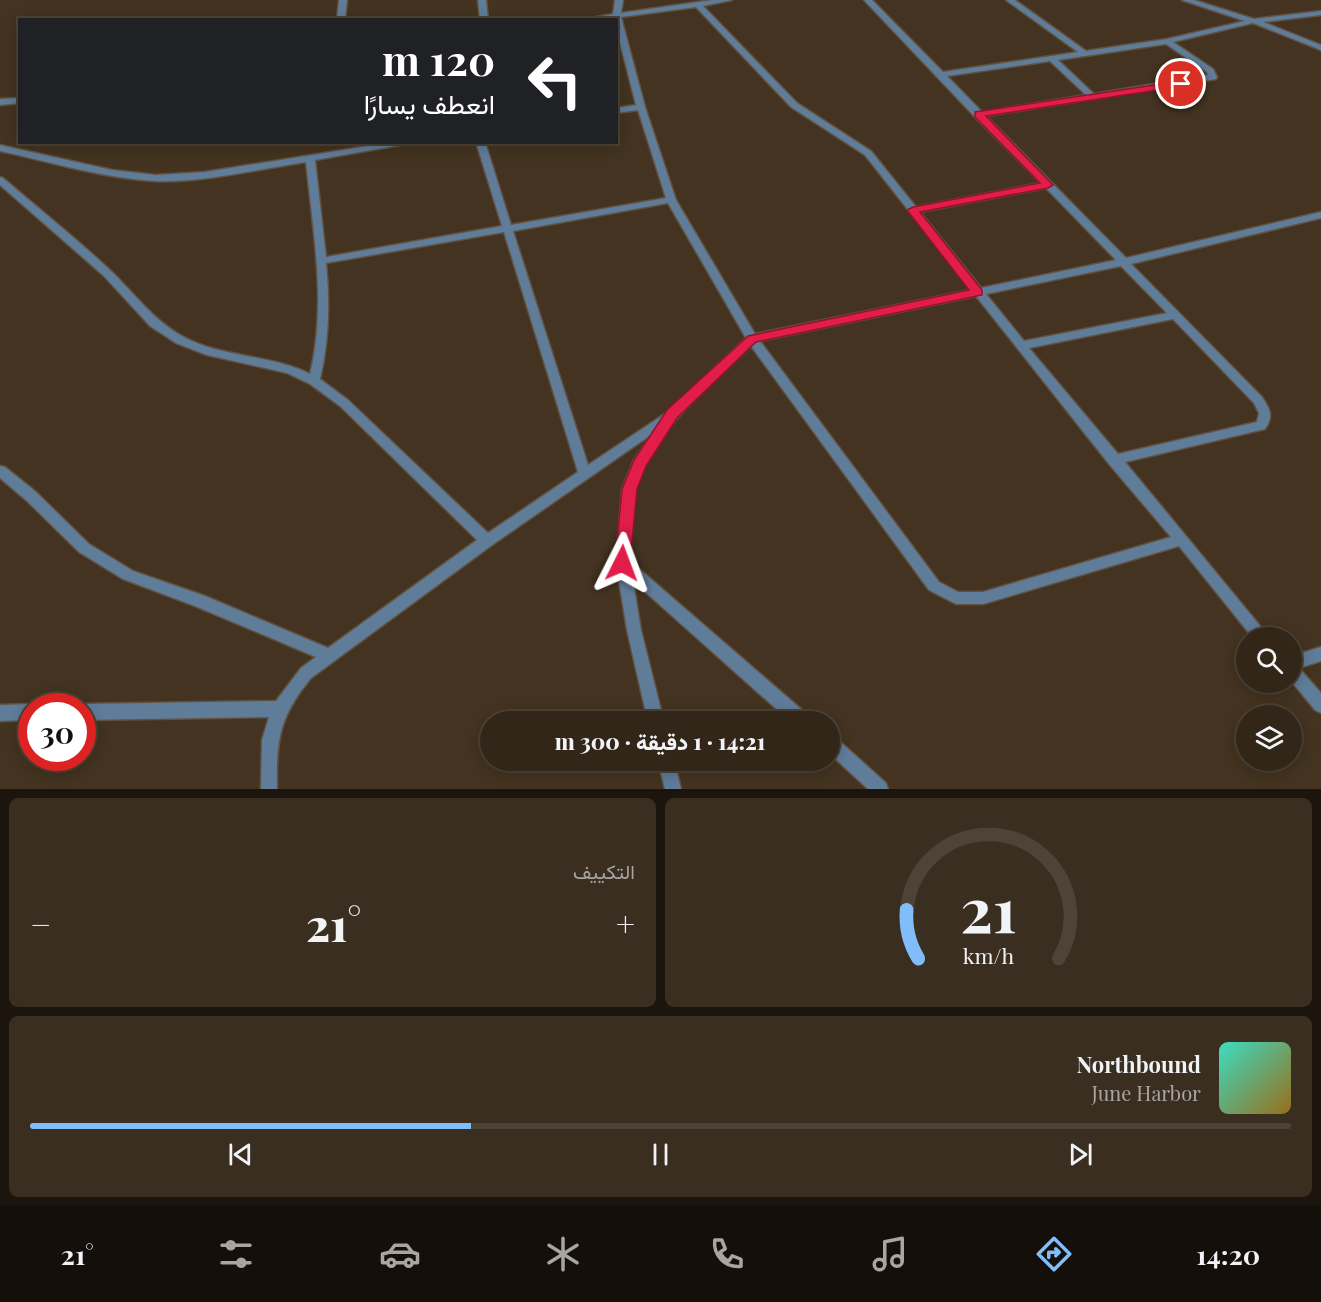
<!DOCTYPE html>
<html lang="ar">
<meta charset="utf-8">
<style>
body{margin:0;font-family:"Playfair Display",Vazirmatn,serif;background:#3a2e21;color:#f1f3f6;direction:rtl;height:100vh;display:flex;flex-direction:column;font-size:22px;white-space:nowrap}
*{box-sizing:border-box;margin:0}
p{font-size:20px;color:#a8a5a2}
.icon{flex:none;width:33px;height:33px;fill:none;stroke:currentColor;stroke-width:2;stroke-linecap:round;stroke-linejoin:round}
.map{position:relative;height:789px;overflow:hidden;direction:ltr}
.sheet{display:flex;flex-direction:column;gap:9px;padding:9px;background:#1c150d;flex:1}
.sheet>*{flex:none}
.banner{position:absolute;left:18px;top:18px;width:600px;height:126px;border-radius:0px;box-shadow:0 3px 15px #0003,0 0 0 2px #4d4337;direction:rtl;background:#202124;color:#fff;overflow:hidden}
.buttons{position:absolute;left:1236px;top:627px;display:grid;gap:12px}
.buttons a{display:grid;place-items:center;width:66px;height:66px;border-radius:50%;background:#322618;box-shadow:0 3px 15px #0003,0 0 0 2px #4d4337;font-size:30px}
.speed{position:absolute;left:18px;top:693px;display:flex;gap:12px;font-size:30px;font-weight:700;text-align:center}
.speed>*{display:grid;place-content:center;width:78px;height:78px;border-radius:50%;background:#322618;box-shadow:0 3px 15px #0003,0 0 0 2px #4d4337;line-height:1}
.speed .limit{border:9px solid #d22;background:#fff;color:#111}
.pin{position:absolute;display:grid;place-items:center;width:51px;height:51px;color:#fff;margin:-26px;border:3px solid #fff;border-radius:50%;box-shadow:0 2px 6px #0007}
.me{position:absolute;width:66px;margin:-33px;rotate:3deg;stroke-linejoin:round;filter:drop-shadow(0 0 4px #0008)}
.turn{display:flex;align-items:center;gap:21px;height:126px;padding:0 24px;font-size:27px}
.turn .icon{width:78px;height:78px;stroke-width:2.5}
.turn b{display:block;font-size:42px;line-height:51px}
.big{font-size:45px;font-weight:800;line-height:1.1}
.sheet .card{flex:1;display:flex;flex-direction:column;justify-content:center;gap:9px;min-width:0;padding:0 21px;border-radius:9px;background:#3a2e21}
.sheet .dial{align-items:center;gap:0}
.dial svg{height:156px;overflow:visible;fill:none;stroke:#4d4337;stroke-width:7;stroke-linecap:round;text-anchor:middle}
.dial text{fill:#f1f3f6;stroke:none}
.song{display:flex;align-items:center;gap:18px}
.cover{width:72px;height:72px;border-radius:9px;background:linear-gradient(135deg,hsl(170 70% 55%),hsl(40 70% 35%))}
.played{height:6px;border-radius:3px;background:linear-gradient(90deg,#80bdfa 35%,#4d4337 35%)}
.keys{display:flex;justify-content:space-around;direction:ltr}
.heat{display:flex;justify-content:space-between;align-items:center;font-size:33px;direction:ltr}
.sheet .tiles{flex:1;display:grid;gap:9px;grid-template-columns:1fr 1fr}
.card:last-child{grid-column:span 2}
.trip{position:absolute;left:480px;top:711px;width:360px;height:60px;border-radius:30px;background:#322618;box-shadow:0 3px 15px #0003,0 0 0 2px #4d4337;font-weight:800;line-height:60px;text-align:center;direction:rtl}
.dock{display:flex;height:96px;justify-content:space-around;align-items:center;background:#140f0a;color:#a8a5a2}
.dock .icon{width:42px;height:42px}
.dock .current{color:#80bdfa}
.dock b{font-size:27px;color:#f1f3f6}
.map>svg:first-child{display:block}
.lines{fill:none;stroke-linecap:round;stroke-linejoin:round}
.minor-casing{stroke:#615140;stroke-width:3}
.minor{fill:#5f7c99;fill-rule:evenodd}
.route{fill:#e11d48;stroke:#92132f;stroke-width:1.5}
</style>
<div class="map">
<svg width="1321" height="789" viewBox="0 0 1321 789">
<rect width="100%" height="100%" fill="#433320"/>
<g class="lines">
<!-- minor casing -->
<g class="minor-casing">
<path id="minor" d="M339,0H347L345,20H337Z
M478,0H486L488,20H480Z
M615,0H623L621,13L712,0H732L703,6L797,103L871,151L916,207L1041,183L975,117L864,0H872L943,72L1078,52L1006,0H1015L1086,51L1167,39L1245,21L1182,0H1194L1254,19L1321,11V15L1263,22L1321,45V50L1253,23L1173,42L1213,69L1217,77L1216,79L986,116L1126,258L1321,212V218L1131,264L1262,397C1270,409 1274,416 1265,429L1125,462L1270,638H1253L1179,546L983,604H956L929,590L751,346C710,386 653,430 636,487C631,505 632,541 630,561L809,716L811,722H791L633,581L641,630L664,722H648L627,630L616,563L622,489L634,460L652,434L492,545L311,678C279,717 276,740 277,789H261L262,740L269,717L82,720V706H77L82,704L276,701L301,668L316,657L195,606L123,579L79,552L26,500L0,478V466L5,467L36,492L89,544L133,571L205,596L328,648L477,540L340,406L310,384L287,373L207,355L176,343L150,326L104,276L0,185V177L3,178C39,209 77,239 111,271C135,294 153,320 182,336C221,358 270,354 310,374C327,304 313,232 306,162C258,169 203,183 154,181C102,178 51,162 0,151V145L112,170L156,175L205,172L393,142H417L315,160L326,257L502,226L476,142H485L511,225L666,198L638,110L616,113V108L636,105L616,27V20H581L613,14ZM696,7L791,107L865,155L971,290L755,334L676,200L645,107L621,17ZM1166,44L1207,72L1208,75L1094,94L1058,60ZM1050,61L1086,95L982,112L947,76ZM1046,188L1116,260L981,288L920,212ZM668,203L746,338L666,413L588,465L513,231ZM504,232L578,472L488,533L348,400L320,379C329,341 330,303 326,263ZM1121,266L1167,313L1024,341L986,294ZM976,296L1109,464L1171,537L983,592H958L939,582L760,341ZM1173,319L1254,403L1259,413L1257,422L1118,454L1029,348Z
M20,98V103L0,105V99Z
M1321,647V661L1299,668L1321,693V713L1315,710L1292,682V656Z
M32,704L37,706H32V720L0,721V705Z
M830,736L836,738L886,783L888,789H868L830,754Z
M658,760H674L681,789H665Z"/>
</g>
<!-- minor -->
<use href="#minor" class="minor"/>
</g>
<!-- route -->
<path class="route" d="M1181,81L1186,84L1184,86L986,116L1053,185L1048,188L920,212L982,290V295L756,342L677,418L646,466L637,489L630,563L628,567H617L615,563L622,489L634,460L667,410L748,336L969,290L907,210L913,207L1040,183L975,117V112Z"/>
</svg>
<div class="buttons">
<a><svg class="icon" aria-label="search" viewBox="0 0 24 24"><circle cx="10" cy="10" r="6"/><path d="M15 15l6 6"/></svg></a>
<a><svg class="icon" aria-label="layers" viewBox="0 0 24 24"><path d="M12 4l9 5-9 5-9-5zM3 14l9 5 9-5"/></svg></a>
</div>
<div class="speed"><div class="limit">30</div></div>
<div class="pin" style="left:1181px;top:84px;background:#d93025"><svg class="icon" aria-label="arrive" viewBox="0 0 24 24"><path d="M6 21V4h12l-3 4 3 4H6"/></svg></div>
<svg class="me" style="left:622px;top:563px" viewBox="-20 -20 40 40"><path d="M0-17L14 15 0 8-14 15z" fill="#e11d48" stroke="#fff" stroke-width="4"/></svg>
<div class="trip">14:21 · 1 دقيقة · 300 m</div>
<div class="banner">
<div class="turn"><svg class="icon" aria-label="left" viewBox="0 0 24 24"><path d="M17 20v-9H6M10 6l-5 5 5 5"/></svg><div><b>120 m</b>انعطف يسارًا</div></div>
</div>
</div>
<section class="sheet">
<div class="tiles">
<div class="card dial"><svg viewBox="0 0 100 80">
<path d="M14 69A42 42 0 1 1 86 69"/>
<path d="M14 69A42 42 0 0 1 8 44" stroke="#80bdfa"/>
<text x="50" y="56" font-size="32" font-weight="700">21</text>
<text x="50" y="72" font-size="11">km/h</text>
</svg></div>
<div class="card"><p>التكييف</p>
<div class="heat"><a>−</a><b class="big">21°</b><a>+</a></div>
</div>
<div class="card">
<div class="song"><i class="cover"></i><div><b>Northbound</b><p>June Harbor</p></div></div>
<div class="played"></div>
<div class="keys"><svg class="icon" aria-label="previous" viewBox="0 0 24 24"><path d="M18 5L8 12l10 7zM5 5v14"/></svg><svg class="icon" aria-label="pause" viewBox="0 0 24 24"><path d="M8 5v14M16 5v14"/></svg><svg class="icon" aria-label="next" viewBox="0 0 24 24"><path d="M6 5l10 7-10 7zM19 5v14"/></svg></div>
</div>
</div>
</section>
<nav class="dock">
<b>14:20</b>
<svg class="icon current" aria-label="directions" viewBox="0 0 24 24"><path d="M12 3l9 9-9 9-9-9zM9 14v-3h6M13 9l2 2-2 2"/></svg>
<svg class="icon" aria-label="music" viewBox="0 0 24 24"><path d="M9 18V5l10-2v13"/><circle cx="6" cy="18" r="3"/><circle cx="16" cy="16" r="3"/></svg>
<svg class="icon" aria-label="phone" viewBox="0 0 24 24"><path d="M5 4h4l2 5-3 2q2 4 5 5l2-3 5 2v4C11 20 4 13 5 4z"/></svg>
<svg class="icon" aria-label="climate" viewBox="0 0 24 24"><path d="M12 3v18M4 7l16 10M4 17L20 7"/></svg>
<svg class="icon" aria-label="car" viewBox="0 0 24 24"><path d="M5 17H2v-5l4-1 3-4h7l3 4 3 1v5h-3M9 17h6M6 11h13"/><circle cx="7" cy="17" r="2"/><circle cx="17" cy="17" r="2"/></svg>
<svg class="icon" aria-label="filters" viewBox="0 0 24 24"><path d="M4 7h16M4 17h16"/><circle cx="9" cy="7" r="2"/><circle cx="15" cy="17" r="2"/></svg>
<b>21°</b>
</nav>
